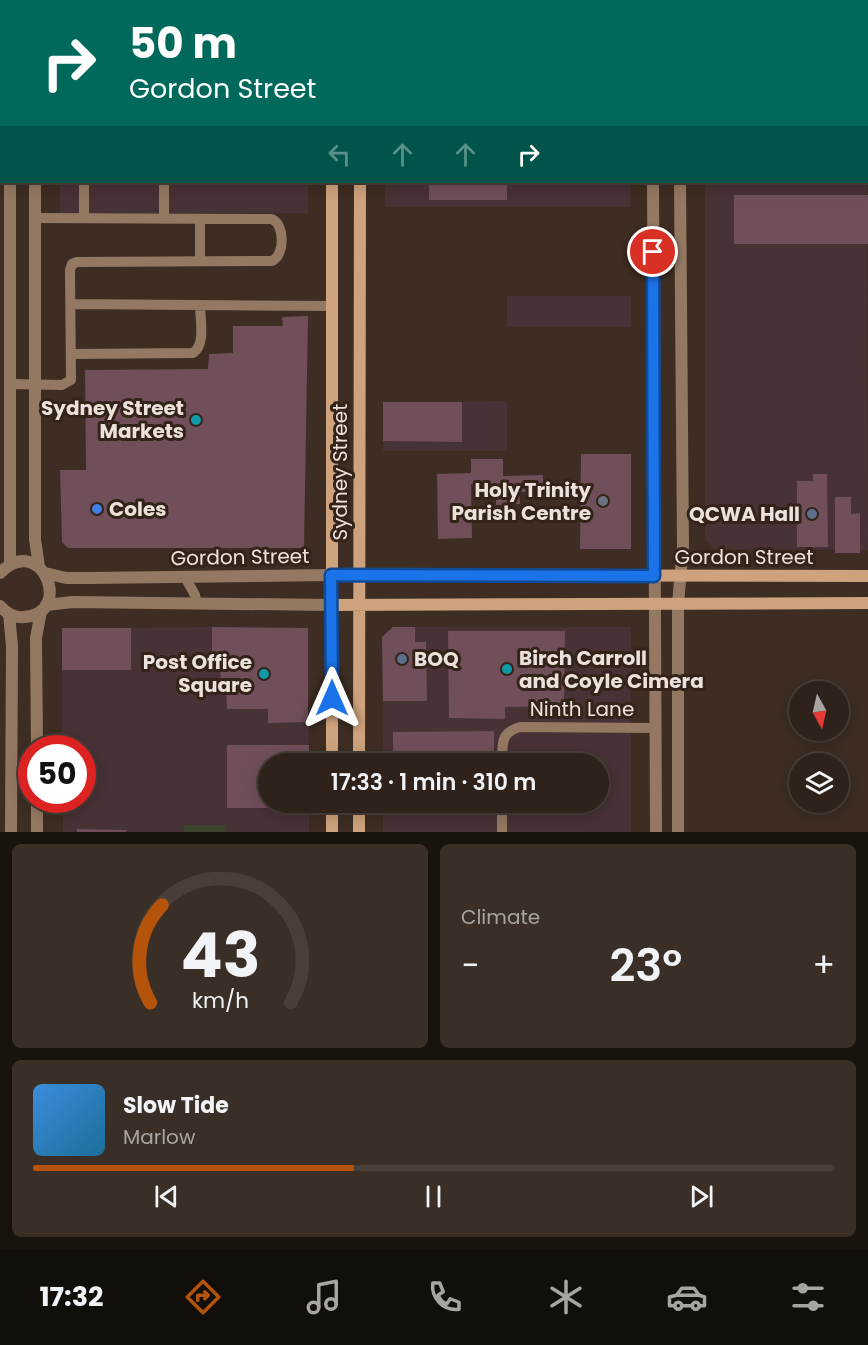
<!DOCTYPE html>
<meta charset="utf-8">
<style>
body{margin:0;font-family:Poppins,sans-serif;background:#3a2f27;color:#f1f3f6;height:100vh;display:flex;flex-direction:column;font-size:22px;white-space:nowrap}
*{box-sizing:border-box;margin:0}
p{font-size:20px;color:#a7a4a2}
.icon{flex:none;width:33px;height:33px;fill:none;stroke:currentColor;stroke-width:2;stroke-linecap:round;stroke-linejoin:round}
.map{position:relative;height:832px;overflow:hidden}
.side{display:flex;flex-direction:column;gap:12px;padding:12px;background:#19130e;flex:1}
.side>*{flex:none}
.top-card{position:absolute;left:0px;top:0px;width:868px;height:183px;box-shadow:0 3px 15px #0003,0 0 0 2px #493f39;background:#00695c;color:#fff;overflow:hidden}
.needle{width:39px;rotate:172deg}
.buttons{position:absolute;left:789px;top:681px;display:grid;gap:12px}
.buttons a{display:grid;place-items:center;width:60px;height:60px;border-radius:50%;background:#2e221a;box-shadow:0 3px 15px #0003,0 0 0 2px #493f39;font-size:30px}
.speed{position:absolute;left:18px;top:735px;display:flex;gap:12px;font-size:30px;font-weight:700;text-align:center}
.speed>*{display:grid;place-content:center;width:78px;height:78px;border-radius:50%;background:#2e221a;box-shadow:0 3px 15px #0003,0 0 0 2px #493f39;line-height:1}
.speed .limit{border:9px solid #d22;background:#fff;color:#111}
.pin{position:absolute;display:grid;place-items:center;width:51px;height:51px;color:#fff;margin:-26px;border:3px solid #fff;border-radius:50%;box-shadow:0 2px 6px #0007}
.me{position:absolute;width:66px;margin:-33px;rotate:0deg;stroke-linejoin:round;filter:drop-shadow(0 0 4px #0008)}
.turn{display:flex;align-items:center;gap:21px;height:126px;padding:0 30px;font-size:27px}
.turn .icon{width:78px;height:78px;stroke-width:2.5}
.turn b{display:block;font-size:42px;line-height:51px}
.lanes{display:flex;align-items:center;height:57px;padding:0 30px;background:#0003;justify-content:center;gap:30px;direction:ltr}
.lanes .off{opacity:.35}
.big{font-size:45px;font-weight:600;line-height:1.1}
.side .widget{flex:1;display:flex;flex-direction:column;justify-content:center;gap:9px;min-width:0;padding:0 21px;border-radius:9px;background:#3a2f27}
.side .dial{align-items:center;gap:0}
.dial svg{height:156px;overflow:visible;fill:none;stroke:#493f39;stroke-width:7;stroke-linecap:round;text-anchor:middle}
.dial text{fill:#f1f3f6;stroke:none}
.song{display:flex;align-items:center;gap:18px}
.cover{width:72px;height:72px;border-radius:9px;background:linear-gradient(135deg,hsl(210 70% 55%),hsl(200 70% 35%))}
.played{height:6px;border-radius:3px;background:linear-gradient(90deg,#b45309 40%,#493f39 40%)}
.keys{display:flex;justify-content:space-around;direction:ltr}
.heat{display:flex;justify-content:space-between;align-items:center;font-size:33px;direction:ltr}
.side .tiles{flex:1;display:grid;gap:12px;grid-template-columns:1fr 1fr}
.widget:last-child{grid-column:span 2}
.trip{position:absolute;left:258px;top:753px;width:351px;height:60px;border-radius:30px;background:#2e221a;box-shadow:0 3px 15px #0003,0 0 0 2px #493f39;font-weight:600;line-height:60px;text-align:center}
.tab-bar{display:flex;height:96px;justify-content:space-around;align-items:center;background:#120e0a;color:#a7a4a2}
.tab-bar .icon{width:42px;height:42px}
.tab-bar .on{color:#b45309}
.tab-bar b{font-size:27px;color:#f1f3f6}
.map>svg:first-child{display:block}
.commercial{fill:#473236}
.green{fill:#3c442f}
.building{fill:#704f5a}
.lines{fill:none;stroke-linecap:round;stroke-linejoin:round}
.service{stroke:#947962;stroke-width:10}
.minor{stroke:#947962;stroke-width:12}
.tertiary{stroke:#947962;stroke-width:12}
.secondary{stroke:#cda27c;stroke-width:12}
.route-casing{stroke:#114b97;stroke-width:15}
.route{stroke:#1a73e8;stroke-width:10}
.culture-dot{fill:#0f9aa8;stroke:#332319;stroke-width:2}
.worship-dot{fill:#6b7280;stroke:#332319;stroke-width:2}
.shop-dot{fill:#3f7fe0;stroke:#332319;stroke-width:2}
.service-dot{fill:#5c6f8a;stroke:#332319;stroke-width:2}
.labels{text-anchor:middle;stroke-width:6;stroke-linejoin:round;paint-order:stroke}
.poi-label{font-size:20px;font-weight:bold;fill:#ede2db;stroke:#332319;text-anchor:end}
.street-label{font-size:20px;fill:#ede2db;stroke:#332319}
</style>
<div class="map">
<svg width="868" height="832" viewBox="0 0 868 832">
<rect width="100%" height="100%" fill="#3d2d22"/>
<!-- commercial -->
<path class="commercial" d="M867,53L868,550L715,549L705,540V182H867Z
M60,182H308V213H60Z
M385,182H630V207H385Z
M507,296H631V327H507Z
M507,401V451H383V402Z
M212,627L308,628L309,763L268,764V802L309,803V832H63V800H82V748H62V628Z
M393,627H631V832H383V803L598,802V764L383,763L382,637Z"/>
<!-- green -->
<path class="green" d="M184,825H226V832H184Z"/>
<!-- building -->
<path class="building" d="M429,182H507V200H429Z
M734,195H868V244H734Z
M308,316L304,548H68L62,542L60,470H86L85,370L208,369L209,354L233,353V326H283L282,317Z
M383,402H462V442L383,441Z
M581,454H631V549H580Z
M471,459H503V476L543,475V492H519L520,504L496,505V494H485V484H471L472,538L438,539L437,474L471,473Z
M813,474H827L828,547H797V481H813Z
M835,497H851V514L860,513V553H835Z
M212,627L308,628V722L268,723V709H227L226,685H221L220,663L212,664Z
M393,627H415V642H426L427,701H383L382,637Z
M62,628H131V670H62Z
M448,631H565L564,706L505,707V719L449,718Z
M494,731V764H393V732Z
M227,745H309V764H268V802H309V808H227Z
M77,829L126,830V832H77Z"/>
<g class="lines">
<!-- service -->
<path class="service" d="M773,2V0
M164,182V219
M84,218V182
M200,219V261
M71,304L332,306
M72,354L193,353C206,345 200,319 200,305
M10,384L62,385L71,380L70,270L72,264L77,262L272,261C285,255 285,225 272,219L35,218
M185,577L195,595L197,604
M502,764C503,745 499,733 520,727L656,728
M502,832V802"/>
<!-- minor -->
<path class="minor" d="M435,2V0"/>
<!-- tertiary -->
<path class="tertiary" d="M54,0L58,2
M689,0L699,2
M643,2L644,0
M867,5H868
M867,31L868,32
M0,41L2,42
M35,182V539L39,567
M653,182L656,832
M10,565V182
M0,573C41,531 75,614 24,617C14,618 6,613 0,606
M45,573L66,578H89L331,575
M46,605L73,602L331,605
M9,614L12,646L11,832
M37,748L36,638L41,611
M37,832V800
M678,832V604L683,546L680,182"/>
<!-- secondary -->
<path class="secondary" d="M371,0L372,2
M318,2L319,0
M331,575L868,576
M331,605L868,603
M332,764V182
M359,764L360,182
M332,802V832
M359,832V802"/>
</g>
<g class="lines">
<!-- route casing -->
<g class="route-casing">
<path id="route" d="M332,698L331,575L654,576L653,252"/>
</g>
<!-- route -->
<use href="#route" class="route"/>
</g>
<!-- markers -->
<g class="culture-dot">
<circle cx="196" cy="420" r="6"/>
<circle cx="507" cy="669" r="6"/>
<circle cx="264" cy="674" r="6"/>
</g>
<circle class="worship-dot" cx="603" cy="501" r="6"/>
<circle class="shop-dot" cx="97" cy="509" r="6"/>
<g class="service-dot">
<circle cx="812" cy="514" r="6"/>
<circle cx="402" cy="659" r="6"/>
</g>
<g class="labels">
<!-- poi labels -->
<g class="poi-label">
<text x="184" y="415">Sydney Street<tspan x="184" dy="23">Markets</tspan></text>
<text x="591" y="497">Holy Trinity<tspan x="591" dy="23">Parish Centre</tspan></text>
<text x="109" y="516" text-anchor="start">Coles</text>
<text x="800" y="521">QCWA Hall</text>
<text x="519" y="665" text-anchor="start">Birch Carroll<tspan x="519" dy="23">and Coyle Cimera</tspan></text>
<text x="414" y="666" text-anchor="start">BOQ</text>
<text x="252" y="669">Post Office<tspan x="252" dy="23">Square</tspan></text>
</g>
<!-- street labels -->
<g class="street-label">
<text transform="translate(340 472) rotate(-90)" y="7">Sydney Street</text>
<text transform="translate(240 557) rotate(-1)" y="7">Gordon Street</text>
<text x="744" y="564">Gordon Street</text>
<text x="582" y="716">Ninth Lane</text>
</g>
</g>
</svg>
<div class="buttons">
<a><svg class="needle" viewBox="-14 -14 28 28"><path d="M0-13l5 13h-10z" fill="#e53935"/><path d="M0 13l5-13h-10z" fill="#a7a4a2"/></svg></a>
<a><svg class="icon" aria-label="layers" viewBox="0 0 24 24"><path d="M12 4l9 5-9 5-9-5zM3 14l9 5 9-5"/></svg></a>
</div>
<div class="speed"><div class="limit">50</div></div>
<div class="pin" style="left:653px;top:252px;background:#d93025"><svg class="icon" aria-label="arrive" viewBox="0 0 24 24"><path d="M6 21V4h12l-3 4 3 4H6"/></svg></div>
<svg class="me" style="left:332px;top:698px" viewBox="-20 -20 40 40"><path d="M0-17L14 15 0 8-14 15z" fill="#1a73e8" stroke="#fff" stroke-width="4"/></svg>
<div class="trip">17:33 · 1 min · 310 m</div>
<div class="top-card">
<div class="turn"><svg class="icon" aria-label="right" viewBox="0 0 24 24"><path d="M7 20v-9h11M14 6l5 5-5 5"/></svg><div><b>50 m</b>Gordon Street</div></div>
<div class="lanes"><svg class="icon off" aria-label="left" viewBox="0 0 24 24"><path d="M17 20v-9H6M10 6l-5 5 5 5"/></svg><svg class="icon off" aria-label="ahead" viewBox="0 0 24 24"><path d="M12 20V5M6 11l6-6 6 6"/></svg><svg class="icon off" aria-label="ahead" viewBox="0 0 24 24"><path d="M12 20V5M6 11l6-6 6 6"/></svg><svg class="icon" aria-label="right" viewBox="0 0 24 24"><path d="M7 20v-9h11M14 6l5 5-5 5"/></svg></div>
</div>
</div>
<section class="side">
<div class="tiles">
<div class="widget dial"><svg viewBox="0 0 100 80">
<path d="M14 69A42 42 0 1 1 86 69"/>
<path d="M14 69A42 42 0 0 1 20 19" stroke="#b45309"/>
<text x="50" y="56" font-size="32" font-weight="700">43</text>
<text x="50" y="72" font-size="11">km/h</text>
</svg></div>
<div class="widget"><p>Climate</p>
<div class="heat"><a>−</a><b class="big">23°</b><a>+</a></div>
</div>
<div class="widget">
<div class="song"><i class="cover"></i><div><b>Slow Tide</b><p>Marlow</p></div></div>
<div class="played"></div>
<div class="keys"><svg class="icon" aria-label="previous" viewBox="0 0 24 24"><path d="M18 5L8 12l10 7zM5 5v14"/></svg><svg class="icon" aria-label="pause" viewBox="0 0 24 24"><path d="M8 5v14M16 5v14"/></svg><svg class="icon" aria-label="next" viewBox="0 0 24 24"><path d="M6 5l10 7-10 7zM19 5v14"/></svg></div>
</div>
</div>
</section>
<nav class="tab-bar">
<b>17:32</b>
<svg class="icon on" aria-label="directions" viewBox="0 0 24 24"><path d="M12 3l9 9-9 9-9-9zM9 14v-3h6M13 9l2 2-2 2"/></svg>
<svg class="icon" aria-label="music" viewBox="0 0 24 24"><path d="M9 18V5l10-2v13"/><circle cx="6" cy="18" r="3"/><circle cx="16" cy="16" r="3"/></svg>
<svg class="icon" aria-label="phone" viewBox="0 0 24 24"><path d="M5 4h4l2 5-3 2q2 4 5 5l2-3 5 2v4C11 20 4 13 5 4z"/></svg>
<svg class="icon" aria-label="climate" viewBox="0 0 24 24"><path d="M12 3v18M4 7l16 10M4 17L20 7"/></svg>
<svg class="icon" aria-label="car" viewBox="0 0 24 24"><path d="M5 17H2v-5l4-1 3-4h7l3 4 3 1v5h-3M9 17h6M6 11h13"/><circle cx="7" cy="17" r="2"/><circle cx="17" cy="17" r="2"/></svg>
<svg class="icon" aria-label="filters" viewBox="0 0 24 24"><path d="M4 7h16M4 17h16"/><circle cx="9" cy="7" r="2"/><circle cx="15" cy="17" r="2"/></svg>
</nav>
